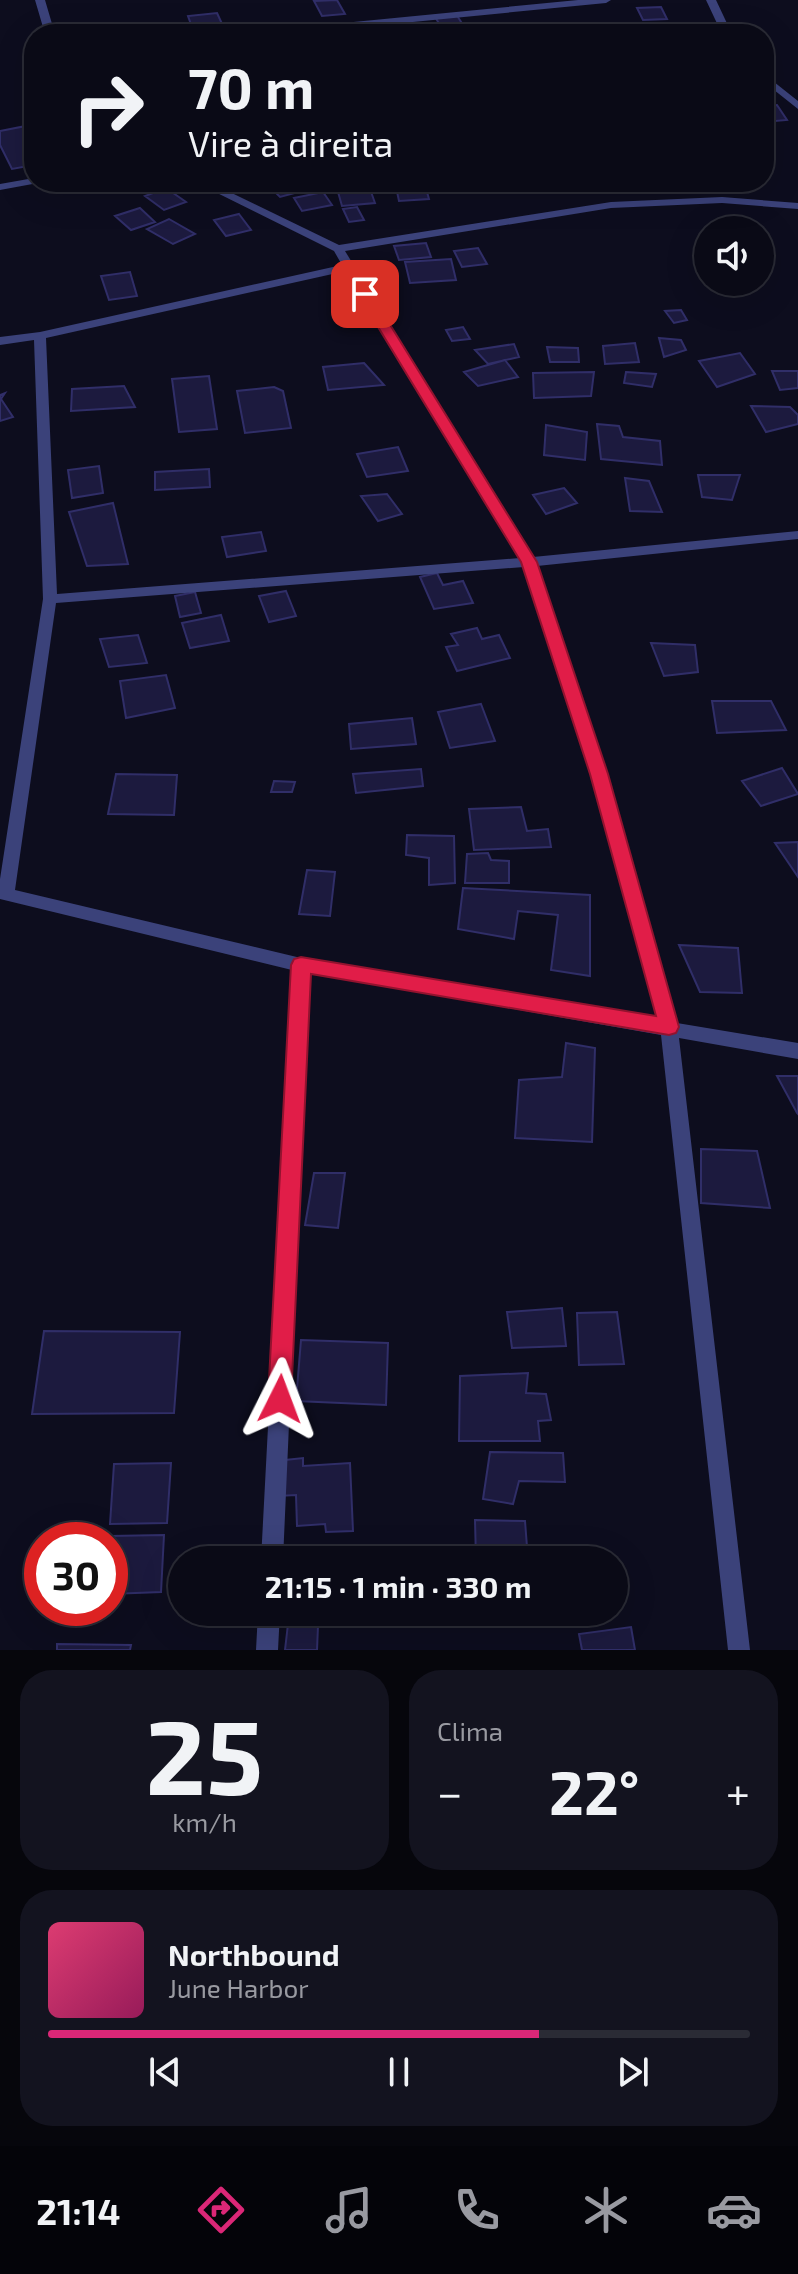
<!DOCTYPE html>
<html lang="pt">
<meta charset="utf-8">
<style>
body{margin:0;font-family:"Exo 2",sans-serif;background:#13131f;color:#f1f3f6;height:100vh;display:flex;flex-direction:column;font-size:30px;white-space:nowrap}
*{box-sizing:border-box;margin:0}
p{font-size:26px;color:#999aa1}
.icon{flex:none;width:44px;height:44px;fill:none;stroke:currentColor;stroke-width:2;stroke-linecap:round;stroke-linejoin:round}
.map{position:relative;height:1650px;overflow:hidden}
.details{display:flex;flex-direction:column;gap:20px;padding:20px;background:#06060c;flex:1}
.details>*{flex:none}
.banner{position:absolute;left:24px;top:24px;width:750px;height:168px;border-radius:32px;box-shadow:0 8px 32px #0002,0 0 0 2px #2a2b35;background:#0a0a16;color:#f1f3f6;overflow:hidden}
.tools{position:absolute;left:694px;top:216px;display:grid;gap:16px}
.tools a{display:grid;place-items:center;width:80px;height:80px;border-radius:50%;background:#0a0a16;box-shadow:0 8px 32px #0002,0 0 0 2px #2a2b35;font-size:40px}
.speed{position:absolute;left:24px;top:1522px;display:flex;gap:16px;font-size:40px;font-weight:700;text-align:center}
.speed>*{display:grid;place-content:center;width:104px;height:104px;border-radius:50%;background:#0a0a16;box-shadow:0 8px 32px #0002,0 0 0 2px #2a2b35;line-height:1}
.speed .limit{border:12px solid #d22;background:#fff;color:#111}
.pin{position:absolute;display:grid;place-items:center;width:68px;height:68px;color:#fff;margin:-34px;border-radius:16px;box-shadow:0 4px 12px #0006}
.me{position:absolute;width:88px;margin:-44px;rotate:3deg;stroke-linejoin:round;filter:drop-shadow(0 0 6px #0008)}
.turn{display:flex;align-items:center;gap:28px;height:168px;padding:0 32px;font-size:36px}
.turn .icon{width:104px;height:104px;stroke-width:2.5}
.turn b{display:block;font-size:56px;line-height:68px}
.big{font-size:60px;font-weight:700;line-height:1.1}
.details .tile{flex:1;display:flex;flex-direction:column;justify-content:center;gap:12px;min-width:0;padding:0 28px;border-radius:32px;background:#13131f}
.details .dial{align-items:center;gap:0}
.dial b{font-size:104px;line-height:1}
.song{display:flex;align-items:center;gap:24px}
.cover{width:96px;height:96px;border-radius:12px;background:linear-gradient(135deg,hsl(340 70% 55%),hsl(330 70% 35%))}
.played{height:8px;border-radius:4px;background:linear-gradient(90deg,#db2777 70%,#2a2b35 70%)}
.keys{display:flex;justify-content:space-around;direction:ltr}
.heat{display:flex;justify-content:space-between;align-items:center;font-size:44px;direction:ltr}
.details .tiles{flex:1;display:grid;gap:20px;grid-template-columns:1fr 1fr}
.tile:last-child{grid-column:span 2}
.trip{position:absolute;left:168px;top:1546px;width:460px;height:80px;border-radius:40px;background:#0a0a16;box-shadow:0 8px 32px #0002,0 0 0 2px #2a2b35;font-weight:700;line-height:80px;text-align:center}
.dock{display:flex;height:128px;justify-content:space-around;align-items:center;background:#040409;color:#999aa1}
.dock .icon{width:56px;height:56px}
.dock .current{color:#db2777}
.dock b{font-size:36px;color:#f1f3f6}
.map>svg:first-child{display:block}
.building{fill:#1c1a3e;stroke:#302e68;stroke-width:2}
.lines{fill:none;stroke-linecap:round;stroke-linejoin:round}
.street{fill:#3b427a;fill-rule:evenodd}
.route{fill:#e11d48;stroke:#92132f;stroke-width:2}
</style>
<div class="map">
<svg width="798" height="1650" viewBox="0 0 798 1650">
<rect width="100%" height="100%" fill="#0d0d1e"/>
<!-- building -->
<path class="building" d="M337,0L345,14L322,16L314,1Z
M661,7L667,19L643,20L637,8Z
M217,13L223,26L193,30L188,16Z
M456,14L463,25L442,28L435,17Z
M543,24L548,34H506L503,27Z
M693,24L700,34H671L666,27Z
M597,26L602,34H575L572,28Z
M777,105L787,120L764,122V106Z
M26,126L34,142V165L12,169L0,145V131Z
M282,182H304L310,189L280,197L269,186Z
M578,182H612L615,187L582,190Z
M425,185L429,199L399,201L396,187Z
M166,188L186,202L164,210L145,196Z
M370,189L375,203L342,206L338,192Z
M323,192L332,205L302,211L294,198Z
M357,207L364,220L349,222L343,209Z
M140,208L155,222L131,230L115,216Z
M239,214L251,230L226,236L214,220Z
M169,219L195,234L173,244L147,229Z
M426,243L431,257L399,260L394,246Z
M478,248L487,264L462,267L454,251Z
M451,259L456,280L410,283L405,262Z
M130,272L137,296L109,300L101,276Z
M681,310L687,320L674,323L665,311Z
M463,327L470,339L452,341L446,330Z
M659,338L681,340L686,350L664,357Z
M635,343L639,362L605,364L603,346Z
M514,344L519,357L488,364L475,350Z
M547,347L578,348L579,362H550Z
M740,353L755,374L717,387L699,361Z
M505,360L518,377L478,386L464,372Z
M364,363L384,385L328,390L323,367Z
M772,371H798V388L780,390Z
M594,372L591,396L534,398L533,373Z
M626,372L656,374L652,387L624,383Z
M209,376L217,429L179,432L172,379Z
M124,386L135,407L71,411L72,389Z
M274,387L283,391L291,428L245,433L237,391Z
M5,393L1,399L13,417L0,421V395Z
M751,406L790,407L798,415V424L766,432Z
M597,424L619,426L623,437L660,441L662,465L601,459Z
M546,425L587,432L585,460L544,455Z
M398,447L408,471L367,477L357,454Z
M99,466L103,493L72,498L68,470Z
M209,469L210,487L155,490V472Z
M698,475H740L732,500L702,497Z
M625,478L649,481L662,512L630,511Z
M564,488L577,503L546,514L533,495Z
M387,494L402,514L378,521L361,496Z
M113,503L128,564L87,566L69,512Z
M261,532L266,551L227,557L222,537Z
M437,573L443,585L463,581L473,603L434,609L420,577Z
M286,591L296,616L269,622L259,596Z
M195,592L201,613L180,617L175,596Z
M221,615L229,641L190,648L182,623Z
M477,628L482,639L499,635L510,658L457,671L446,647L458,645L451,634Z
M138,635L147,663L109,667L100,639Z
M651,643L695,645L698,672L664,676Z
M166,675L175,708L126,718L120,681Z
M712,701H771L786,730L717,733Z
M481,704L495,741L450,748L438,712Z
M412,718L416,744L351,749L349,724Z
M782,768L798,794L761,806L742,781Z
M421,769L423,786L356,793L353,774Z
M116,774L177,775L174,815L108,814Z
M274,781L295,782L292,792H271Z
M521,807L527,831L548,829L551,847L474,850L469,809Z
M407,835L454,836L455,883L429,885V858L406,855Z
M798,842V877L775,843Z
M488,853L491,860L509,861V883H465L467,854Z
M307,870L335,872L330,916L299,914Z
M463,888L590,895V976L551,970L558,915L518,911L514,939L458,929Z
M679,945L738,948L742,993L700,992Z
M566,1043L595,1048L592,1142L515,1138L519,1080L562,1077Z
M777,1076H798V1114L797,1113Z
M701,1149L757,1151L770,1208L701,1203Z
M314,1173H345L338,1228L305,1225Z
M562,1308L566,1346L512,1348L507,1312Z
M617,1312L624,1364L579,1365L577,1313Z
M44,1331L180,1332L174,1413L32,1414Z
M301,1340L388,1343L386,1405L296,1401Z
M528,1373L526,1393L546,1394L551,1420L538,1421L540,1441H459L460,1376Z
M490,1452L563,1453L565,1482L519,1481L513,1504L483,1499Z
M303,1458V1466L350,1463L353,1531L326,1532L325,1524L297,1526L296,1495L278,1496L276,1461Z
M171,1463L167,1523L110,1524L114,1464Z
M475,1520L525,1521L528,1560H476Z
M164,1535L161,1592L110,1594V1536Z
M288,1624L318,1626L317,1650H285Z
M631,1627L635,1650H582L579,1634Z
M57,1644L131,1645L130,1650H57Z"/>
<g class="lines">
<!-- street -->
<path class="street" d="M35,0H45L55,34H45Z
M578,0H611L606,3L290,34H256L261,31Z
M706,0H716L732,34H722Z
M764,74L798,101V109L764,82Z
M34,178V182L38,183L0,190V184Z
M195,182H209L339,245L611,202L722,197L798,203V209L722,203L611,208L345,251L533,557L798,531V539L537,566L607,774L677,1023L798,1043V1059L679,1038L750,1650H728L661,1035L309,973L283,1560H261L292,970L0,899V879L43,599L34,340L0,345V337L40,332L342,265L334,251ZM346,271L520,558L57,594L46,338ZM524,567L591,774L658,1019L301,958L15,890L56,603Z
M258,1612H280L278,1650H256Z"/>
</g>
<!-- route -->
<path class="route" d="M365,290L371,294L537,562L608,774L679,1027L676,1033L669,1035L311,974L291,1399L288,1407L280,1410L271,1407L268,1399L291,965L294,959L301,957L656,1016L590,774L521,562L358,294Z"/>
</svg>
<div class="tools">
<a><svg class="icon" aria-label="sound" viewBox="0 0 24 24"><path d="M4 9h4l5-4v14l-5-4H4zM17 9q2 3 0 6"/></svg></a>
</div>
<div class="speed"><div class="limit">30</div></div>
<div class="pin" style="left:365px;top:294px;background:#d93025"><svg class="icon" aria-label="arrive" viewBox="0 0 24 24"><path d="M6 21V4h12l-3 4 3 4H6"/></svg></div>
<svg class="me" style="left:280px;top:1399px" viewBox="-20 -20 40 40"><path d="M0-17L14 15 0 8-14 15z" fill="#e11d48" stroke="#fff" stroke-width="4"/></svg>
<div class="trip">21:15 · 1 min · 330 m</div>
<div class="banner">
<div class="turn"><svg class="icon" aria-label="right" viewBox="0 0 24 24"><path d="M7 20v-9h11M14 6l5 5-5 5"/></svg><div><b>70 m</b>Vire à direita</div></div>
</div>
</div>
<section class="details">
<div class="tiles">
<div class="tile dial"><b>25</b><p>km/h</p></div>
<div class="tile"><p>Clima</p>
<div class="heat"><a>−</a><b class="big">22°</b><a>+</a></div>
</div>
<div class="tile">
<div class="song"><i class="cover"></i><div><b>Northbound</b><p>June Harbor</p></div></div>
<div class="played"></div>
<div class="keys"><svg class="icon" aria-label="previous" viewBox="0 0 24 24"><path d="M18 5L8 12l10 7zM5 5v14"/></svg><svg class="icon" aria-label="pause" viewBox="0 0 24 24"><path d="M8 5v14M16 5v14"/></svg><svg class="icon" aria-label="next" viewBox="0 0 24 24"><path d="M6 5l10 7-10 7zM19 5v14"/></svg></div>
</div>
</div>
</section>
<nav class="dock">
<b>21:14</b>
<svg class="icon current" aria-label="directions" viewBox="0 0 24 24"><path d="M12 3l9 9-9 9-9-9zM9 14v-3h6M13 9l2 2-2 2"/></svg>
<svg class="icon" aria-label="music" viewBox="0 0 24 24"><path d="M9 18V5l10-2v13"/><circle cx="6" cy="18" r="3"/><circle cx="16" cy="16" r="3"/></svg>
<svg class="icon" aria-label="phone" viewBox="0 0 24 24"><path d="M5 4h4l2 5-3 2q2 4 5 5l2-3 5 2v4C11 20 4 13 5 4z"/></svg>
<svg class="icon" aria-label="climate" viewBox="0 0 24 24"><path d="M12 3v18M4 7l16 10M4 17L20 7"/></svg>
<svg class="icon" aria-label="car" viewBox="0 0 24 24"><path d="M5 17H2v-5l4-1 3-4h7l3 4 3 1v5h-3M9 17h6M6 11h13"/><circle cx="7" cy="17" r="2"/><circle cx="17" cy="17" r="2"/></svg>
</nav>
